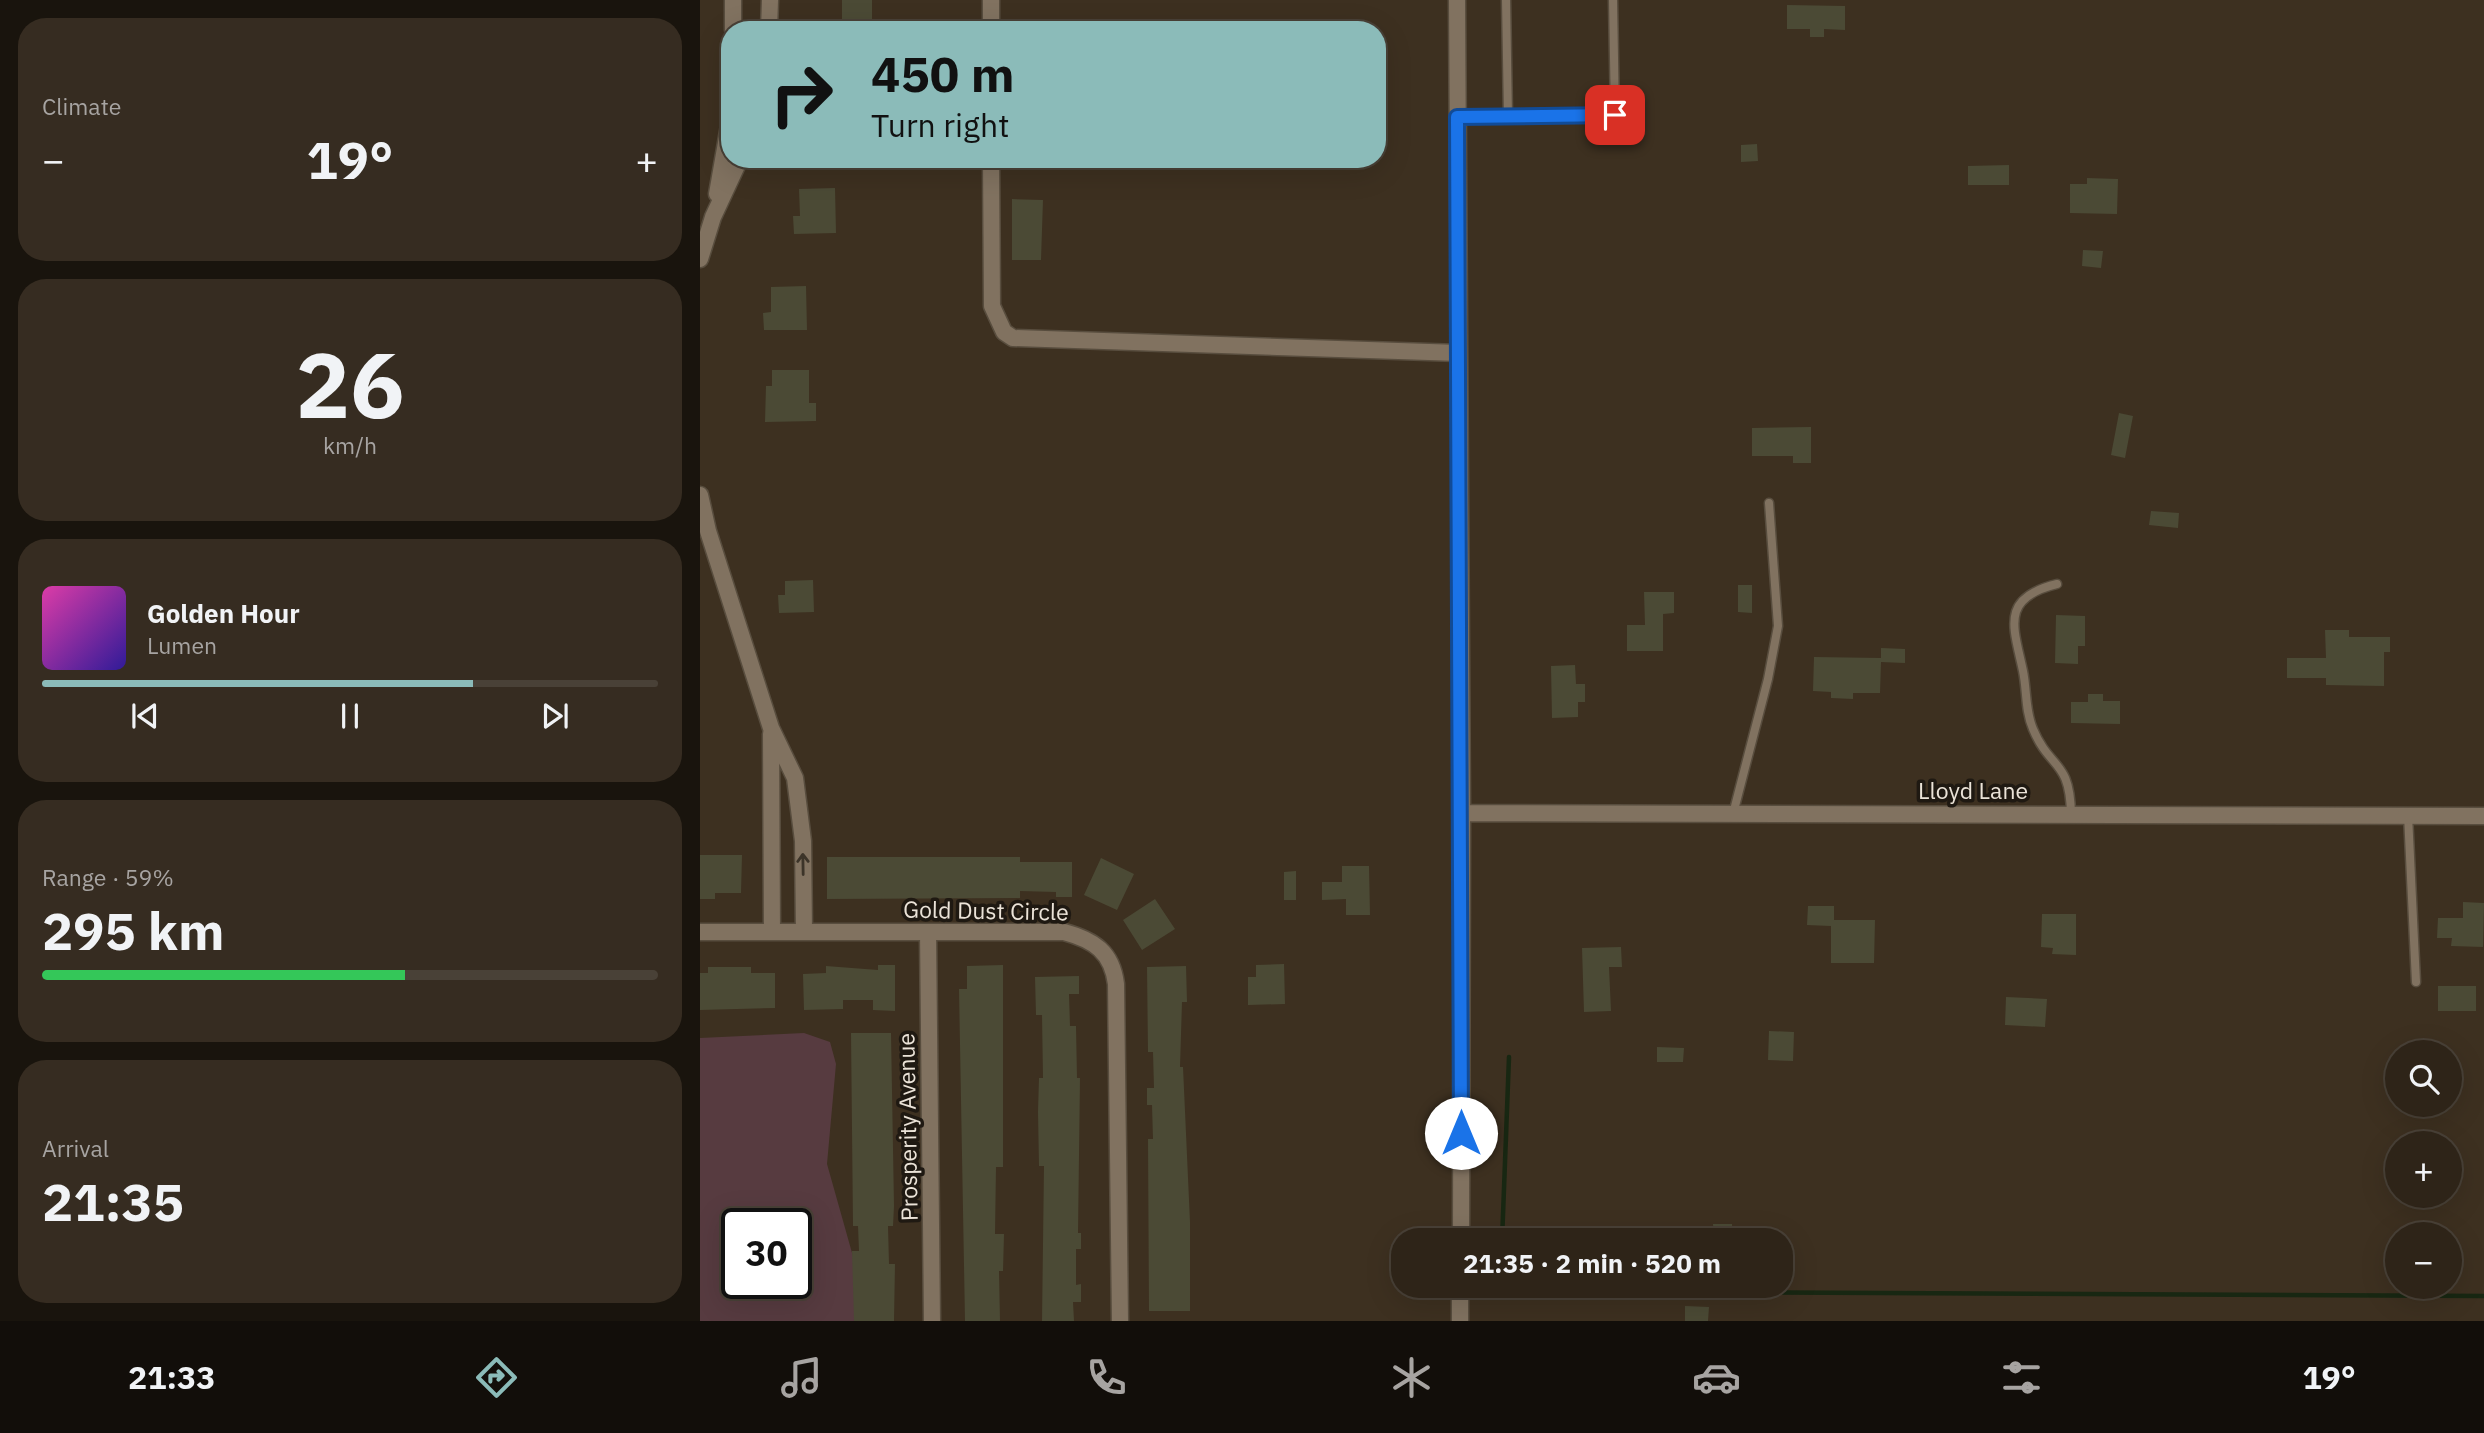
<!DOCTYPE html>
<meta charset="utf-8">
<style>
body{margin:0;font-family:"IBM Plex Sans",sans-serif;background:#362c21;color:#f1f3f6;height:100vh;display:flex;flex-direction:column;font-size:26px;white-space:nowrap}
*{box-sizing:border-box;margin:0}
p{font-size:23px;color:#a7a4a2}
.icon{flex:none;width:38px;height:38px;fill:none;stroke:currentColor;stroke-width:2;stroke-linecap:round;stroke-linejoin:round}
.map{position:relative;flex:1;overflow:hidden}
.drawer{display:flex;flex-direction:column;gap:18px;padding:18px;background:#19140d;width:700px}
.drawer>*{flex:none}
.banner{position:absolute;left:21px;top:21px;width:665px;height:147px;border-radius:28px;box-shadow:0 7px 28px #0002,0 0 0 2px #494137;background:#8bbbb9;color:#111;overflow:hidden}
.buttons{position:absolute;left:1685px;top:1040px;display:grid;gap:14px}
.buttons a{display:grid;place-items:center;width:77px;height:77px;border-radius:50%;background:#2e2418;box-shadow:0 7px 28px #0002,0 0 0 2px #494137;font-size:35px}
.speed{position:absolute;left:21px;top:1208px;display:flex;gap:14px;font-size:35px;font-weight:700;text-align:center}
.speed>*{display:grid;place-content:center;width:91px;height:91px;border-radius:50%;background:#2e2418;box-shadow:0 7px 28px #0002,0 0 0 2px #494137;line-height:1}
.speed .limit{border:4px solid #111;border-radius:10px;background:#fff;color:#111}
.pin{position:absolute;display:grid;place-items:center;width:60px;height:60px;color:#fff;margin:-30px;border-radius:14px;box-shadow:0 4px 10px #0006}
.me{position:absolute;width:77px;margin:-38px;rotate:0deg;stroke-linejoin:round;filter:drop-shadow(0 0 5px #0008)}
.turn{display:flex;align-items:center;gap:24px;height:147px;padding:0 35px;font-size:32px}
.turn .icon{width:91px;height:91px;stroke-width:2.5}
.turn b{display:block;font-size:49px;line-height:60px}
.big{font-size:52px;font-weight:700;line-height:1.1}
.drawer .widget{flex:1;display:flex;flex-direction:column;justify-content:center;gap:10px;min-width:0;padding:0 24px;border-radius:28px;background:#362c21}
.drawer .dial{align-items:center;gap:0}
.dial b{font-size:91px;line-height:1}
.song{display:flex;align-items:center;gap:21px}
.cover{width:84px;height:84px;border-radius:10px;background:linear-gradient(135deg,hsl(320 70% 55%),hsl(250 70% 35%))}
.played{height:7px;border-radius:4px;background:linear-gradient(90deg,#8bbbb9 70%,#494137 70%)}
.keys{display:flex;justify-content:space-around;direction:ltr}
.heat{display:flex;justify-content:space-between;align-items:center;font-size:38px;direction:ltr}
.charge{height:10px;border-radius:5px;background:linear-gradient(90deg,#34c759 59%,#494137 0)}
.trip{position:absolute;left:691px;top:1228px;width:402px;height:70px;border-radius:28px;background:#2e2418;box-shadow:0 7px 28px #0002,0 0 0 2px #494137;font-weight:700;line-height:70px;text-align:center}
.dock{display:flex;height:112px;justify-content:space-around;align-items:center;background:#120e0a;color:#a7a4a2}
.dock .icon{width:49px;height:49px}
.dock .on{color:#8bbbb9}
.dock b{font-size:32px;color:#f1f3f6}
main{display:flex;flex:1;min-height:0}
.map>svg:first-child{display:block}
.green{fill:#573b40;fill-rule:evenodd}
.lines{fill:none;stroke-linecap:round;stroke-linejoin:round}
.stream{stroke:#182712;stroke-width:4.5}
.building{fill:#4b4a35}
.service-casing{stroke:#584d3e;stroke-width:11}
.minor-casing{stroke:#584d3e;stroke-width:19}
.service{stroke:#817260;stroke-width:8}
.minor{stroke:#817260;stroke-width:16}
.oneway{stroke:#3c3429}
.route-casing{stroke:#114b97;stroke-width:18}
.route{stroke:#1a73e8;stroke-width:12}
.labels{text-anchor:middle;stroke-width:7;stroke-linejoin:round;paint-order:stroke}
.street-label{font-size:23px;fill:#ebe3d8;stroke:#1f1912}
</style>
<main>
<section class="drawer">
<div class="widget"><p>Climate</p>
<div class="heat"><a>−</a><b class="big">19°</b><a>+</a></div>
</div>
<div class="widget dial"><b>26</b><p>km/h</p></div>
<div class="widget">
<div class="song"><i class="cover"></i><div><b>Golden Hour</b><p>Lumen</p></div></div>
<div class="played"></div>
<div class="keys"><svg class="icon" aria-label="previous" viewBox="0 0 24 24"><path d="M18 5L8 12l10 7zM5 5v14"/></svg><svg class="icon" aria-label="pause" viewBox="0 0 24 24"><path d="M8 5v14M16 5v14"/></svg><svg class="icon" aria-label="next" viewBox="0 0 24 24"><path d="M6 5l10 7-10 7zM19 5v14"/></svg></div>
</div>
<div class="widget"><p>Range · 59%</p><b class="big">295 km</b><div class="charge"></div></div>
<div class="widget"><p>Arrival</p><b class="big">21:35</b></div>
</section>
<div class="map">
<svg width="1784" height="1321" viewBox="0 0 1784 1321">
<rect width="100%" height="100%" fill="#3d3020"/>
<!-- green -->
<path class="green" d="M104,1033L130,1042L136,1064L127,1164L156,1267V1321H0V1038ZM37,1223H96V1283H37Z"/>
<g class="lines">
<!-- stream -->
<path class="stream" d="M802,1241L809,1057
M803,1286V1291L1784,1296"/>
</g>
<!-- building -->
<path class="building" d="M142,0H172V30H142Z
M1087,5L1145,6V30L1124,29V37H1110V29H1087Z
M1057,144L1058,161L1041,162V145Z
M1309,165V185H1268V166Z
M1387,178L1418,179L1417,214L1370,213V184H1387Z
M135,188L136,233L94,234L93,216H100L99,189Z
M312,199L343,200L341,260H312Z
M1383,250L1403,251L1401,268L1382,266Z
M106,286L107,330H64L63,313L71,312V287Z
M72,370H109V403H116V421L65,422L66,386H72Z
M1419,413L1433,416L1425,458L1411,455Z
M1111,427V463H1093V456H1052V428Z
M1451,511L1479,513L1478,528L1449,525Z
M113,580L114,612L79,613L78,595H85V581Z
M1038,585H1052V613L1038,612Z
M944,592H974V613L963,614V651H927V625H945Z
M1356,615L1385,616V646H1378V664L1355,663Z
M1625,630H1649V637H1690V652H1684V686L1626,685V678H1587V658H1626Z
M1181,648L1205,649V663L1181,662L1180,693H1153V699L1131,698V692L1113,691L1114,657L1181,658Z
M875,665L876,684H885V702H878V717L852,718L851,666Z
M1388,694H1403V701H1420V724L1371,723V702H1388Z
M0,855H42L41,893H15V899H0Z
M127,857H320V862H372V897H356V892L320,891V898L127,899Z
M401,858L434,874L417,910L384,895Z
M642,866H669L670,915H646V899L622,900V882H642Z
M596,871V900H584V872Z
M455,899L475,929L442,950L423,920Z
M1763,902L1784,903L1783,947L1751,946L1752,938H1737L1738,918H1763Z
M1108,906H1134V920H1175L1174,963H1131V926L1107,925Z
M1342,914H1376V955L1352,954L1353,948L1341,947Z
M921,947L922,967H909L911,1011L884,1012L882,948Z
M584,964L585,1004L548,1005V977H556V965Z
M178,965H195V1011L173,1010V1000H143V1009L104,1010L103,974L126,973V966L178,970Z
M303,965V1167H296L295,1234H304L303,1271H299L300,1321H265L259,989H267V966Z
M486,966L487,1002H482L480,1067H483L490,1222V1311H449L448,1139H453L452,1105H447V1088H454L453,1052H448L447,967Z
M8,967H51V973H75V1008L0,1010V973H8Z
M379,976V994H369L370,1026H376L377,1078H380L378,1233H381V1249H376V1285L381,1284V1302H373L374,1321H342L344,1166H339L338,1112L339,1078H343L342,1015H336L335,977Z
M1738,986H1776V1011H1738Z
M1306,997L1347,999L1345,1027L1305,1025Z
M1069,1031L1094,1032L1093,1061L1068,1060Z
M151,1033H191L194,1206L193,1226H188L189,1264H195L194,1321H154L152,1251H159L158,1226H153Z
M957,1047L984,1048L983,1062H957Z
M1013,1224H1032V1241H1014Z
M985,1306L1009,1307L1008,1321H985Z"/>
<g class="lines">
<!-- service casing -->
<g class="service-casing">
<path id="service" d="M806,0L808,116
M757,117L915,115L913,0
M1357,584C1299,598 1314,628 1323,671C1327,690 1325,711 1333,729C1350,770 1370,759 1371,814
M1033,814L1068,679L1078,626L1069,503
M1708,815L1716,982"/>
</g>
<!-- minor casing -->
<g class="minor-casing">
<path id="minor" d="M291,0V30
M757,0L762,813L761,1241
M33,30V0
M69,30L70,0
M291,159L292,306L304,332L313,338L759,353
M17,194L30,120
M0,259L13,217L40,159
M0,495L8,531L71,728L95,778L103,841L104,932
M71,734L72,932
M762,813L1784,816
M0,932H364C394,940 412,952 416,984L420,1321
M228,932L232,1321
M760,1321V1286"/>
</g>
<!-- service -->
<use href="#service" class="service"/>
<!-- minor -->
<use href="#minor" class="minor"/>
</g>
<!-- one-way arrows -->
<defs><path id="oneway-shaft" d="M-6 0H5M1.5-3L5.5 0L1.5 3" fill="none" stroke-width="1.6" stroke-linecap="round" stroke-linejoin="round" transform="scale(1.75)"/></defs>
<use class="oneway" href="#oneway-shaft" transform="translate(103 864) rotate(-91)"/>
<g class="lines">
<!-- route casing -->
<g class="route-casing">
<path id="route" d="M761,1133L757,117L915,115"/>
</g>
<!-- route -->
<use href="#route" class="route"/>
</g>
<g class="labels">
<!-- street labels -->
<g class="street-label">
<text x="1273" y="799">Lloyd Lane</text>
<text transform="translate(286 911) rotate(1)" y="8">Gold Dust Circle</text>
<text transform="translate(208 1127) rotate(-91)" y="8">Prosperity Avenue</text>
</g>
</g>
</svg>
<div class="buttons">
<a><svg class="icon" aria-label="search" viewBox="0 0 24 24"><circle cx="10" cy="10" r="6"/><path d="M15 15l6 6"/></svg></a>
<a>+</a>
<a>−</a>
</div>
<div class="speed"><div class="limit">30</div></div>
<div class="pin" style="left:915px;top:115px;background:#d93025"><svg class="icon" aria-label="arrive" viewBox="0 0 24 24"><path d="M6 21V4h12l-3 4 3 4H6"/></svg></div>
<svg class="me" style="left:761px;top:1133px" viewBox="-20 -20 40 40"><circle r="19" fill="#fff"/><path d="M0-13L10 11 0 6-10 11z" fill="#1a73e8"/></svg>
<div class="trip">21:35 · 2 min · 520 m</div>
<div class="banner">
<div class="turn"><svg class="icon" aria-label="right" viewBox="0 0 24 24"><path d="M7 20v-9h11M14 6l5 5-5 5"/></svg><div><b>450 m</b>Turn right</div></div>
</div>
</div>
</main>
<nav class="dock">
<b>21:33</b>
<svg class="icon on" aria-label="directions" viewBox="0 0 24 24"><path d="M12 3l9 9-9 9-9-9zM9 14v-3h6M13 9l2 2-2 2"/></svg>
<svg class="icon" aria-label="music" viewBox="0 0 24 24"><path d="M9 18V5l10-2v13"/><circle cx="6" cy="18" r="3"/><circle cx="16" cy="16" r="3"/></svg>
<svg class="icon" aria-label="phone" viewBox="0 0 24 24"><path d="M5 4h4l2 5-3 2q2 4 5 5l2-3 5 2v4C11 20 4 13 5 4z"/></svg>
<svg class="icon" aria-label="climate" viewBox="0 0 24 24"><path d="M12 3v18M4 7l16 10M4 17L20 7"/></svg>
<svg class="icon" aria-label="car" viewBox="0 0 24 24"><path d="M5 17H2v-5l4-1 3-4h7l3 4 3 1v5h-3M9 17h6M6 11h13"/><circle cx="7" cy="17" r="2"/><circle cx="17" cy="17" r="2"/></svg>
<svg class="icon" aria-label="filters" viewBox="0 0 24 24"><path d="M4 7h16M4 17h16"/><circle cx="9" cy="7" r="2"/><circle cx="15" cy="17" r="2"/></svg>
<b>19°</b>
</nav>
